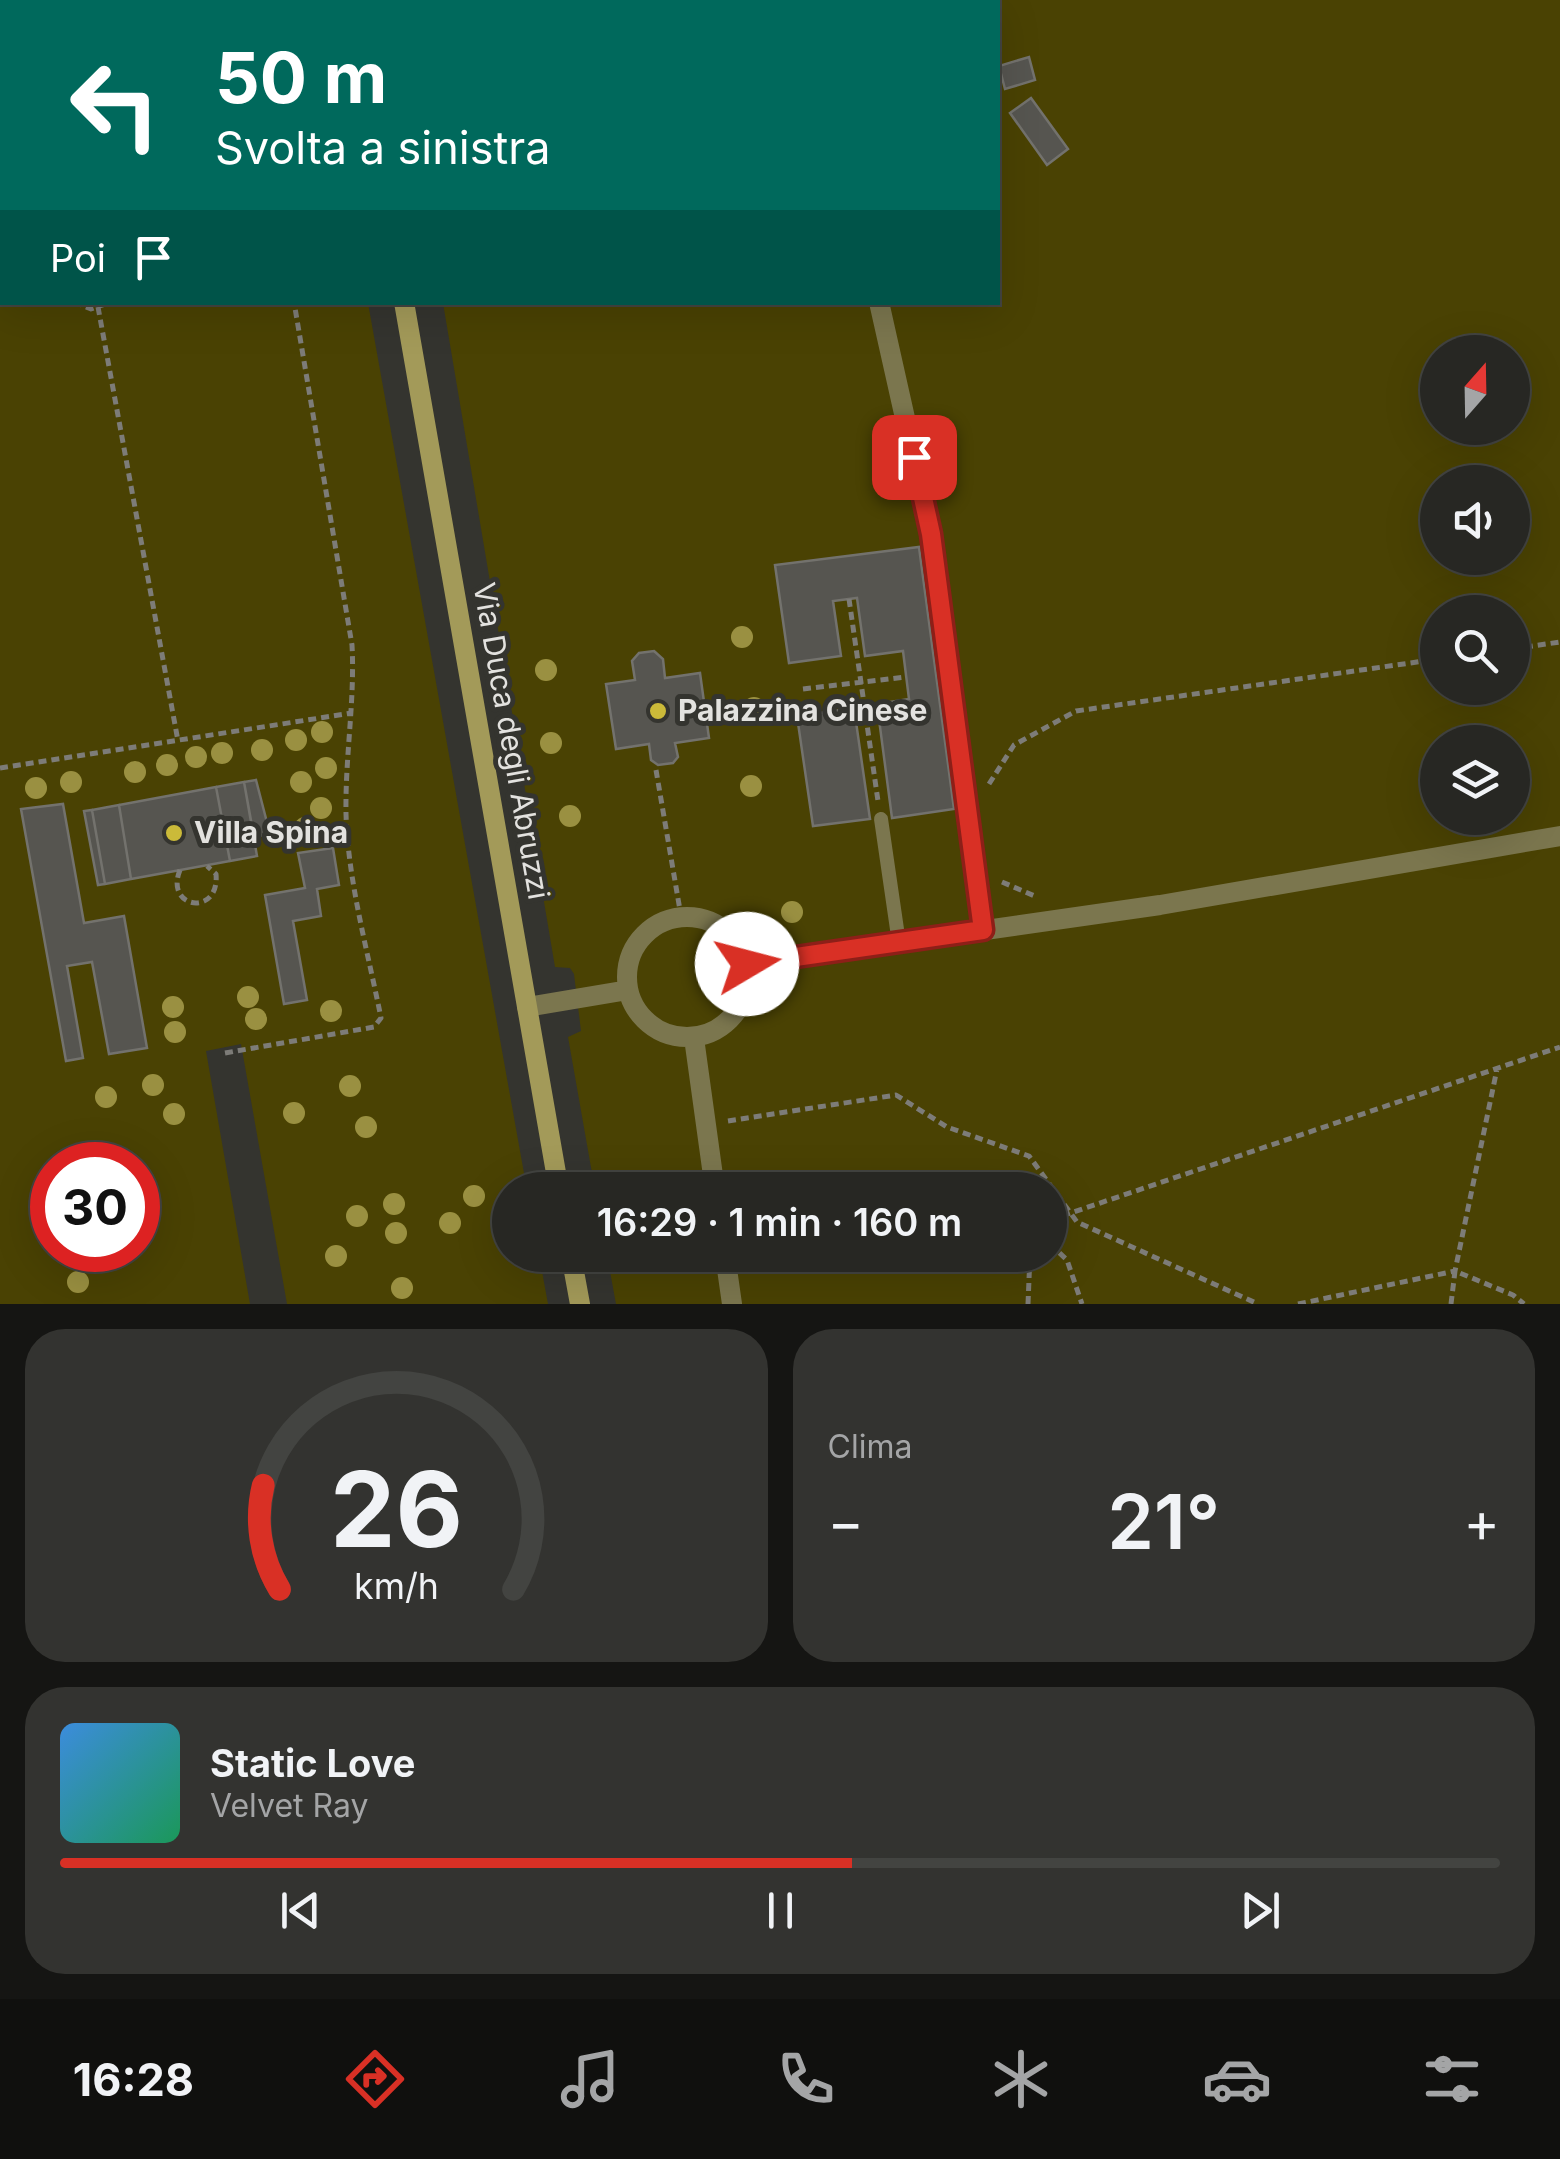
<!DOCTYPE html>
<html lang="it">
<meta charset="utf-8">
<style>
body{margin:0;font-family:Inter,sans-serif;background:#333330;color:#f1f3f6;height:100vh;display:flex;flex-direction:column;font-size:38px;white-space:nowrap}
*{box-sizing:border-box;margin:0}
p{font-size:32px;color:#a4a5a6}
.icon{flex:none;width:55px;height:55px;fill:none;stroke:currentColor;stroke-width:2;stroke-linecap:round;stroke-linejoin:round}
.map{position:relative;height:1304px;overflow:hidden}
.sheet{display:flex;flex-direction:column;gap:25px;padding:25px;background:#151513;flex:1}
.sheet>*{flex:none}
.top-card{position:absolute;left:0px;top:0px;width:1000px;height:305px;box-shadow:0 10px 40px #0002,0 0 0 2px #434441;background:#00695c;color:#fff;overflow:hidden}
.needle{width:65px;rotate:20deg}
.buttons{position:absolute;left:1420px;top:335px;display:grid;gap:20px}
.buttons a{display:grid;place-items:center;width:110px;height:110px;border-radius:50%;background:#272723;box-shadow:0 10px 40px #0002,0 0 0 2px #434441;font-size:50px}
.speed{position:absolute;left:30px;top:1142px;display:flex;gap:20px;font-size:50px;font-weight:700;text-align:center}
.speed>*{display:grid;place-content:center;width:130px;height:130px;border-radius:50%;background:#272723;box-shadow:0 10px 40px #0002,0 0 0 2px #434441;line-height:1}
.speed .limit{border:15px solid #d22;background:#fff;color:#111}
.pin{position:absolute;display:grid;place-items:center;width:85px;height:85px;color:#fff;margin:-42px;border-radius:20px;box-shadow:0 5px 15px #0006}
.me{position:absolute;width:110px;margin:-55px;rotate:82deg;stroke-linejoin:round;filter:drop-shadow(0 0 8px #0008)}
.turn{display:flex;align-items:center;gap:35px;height:210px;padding:0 50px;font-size:45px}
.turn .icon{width:130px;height:130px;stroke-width:2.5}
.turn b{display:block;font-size:70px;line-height:85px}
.then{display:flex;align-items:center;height:95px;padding:0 50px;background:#0003;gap:20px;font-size:38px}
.big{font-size:75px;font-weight:600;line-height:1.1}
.sheet .widget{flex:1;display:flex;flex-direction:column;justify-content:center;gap:15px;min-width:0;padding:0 35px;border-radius:40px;background:#333330}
.sheet .dial{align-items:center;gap:0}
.dial svg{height:260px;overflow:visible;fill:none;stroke:#434441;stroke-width:7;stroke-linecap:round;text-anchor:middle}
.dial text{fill:#f1f3f6;stroke:none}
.song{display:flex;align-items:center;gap:30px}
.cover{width:120px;height:120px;border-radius:15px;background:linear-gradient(135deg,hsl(210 70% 55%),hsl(150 70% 35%))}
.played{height:10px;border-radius:5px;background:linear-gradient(90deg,#d93025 55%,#434441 55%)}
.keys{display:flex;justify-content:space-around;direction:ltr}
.heat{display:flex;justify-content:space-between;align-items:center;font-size:55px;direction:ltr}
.sheet .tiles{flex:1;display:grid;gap:25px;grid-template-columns:1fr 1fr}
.widget:last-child{grid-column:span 2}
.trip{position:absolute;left:492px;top:1172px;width:575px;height:100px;border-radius:50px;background:#272723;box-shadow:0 10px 40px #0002,0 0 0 2px #434441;font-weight:600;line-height:100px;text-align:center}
.tabs{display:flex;height:160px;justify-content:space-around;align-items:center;background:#10100e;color:#a4a5a6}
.tabs .icon{width:70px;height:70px}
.tabs .selected{color:#d93025}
.tabs b{font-size:45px;color:#f1f3f6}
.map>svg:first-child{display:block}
.green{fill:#4a4203;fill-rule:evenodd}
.building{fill:#565550;stroke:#73726d;stroke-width:2.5}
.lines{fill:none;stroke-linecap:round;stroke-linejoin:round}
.path{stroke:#7d7c78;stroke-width:5;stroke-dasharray:8 5;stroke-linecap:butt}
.lane{stroke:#7b764e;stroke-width:14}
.street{stroke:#7b764e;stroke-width:20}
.secondary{stroke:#a39a59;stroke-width:20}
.tree{fill:#9a9041}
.route-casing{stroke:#8d1f18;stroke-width:25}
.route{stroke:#d93025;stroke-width:18}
.poi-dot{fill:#cbba39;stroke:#34342f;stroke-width:4}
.labels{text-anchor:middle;stroke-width:10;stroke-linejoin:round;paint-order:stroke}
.poi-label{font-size:30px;font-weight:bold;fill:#e3e2df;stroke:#34342f;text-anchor:start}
.street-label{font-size:30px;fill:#e3e2df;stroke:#34342f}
</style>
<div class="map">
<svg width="1560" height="1304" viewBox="0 0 1560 1304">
<rect width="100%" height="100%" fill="#34342f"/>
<!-- green -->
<path class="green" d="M0,0H314L315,2H2V302L368,303L527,1190H510V1255H539L548,1304H287L241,1044L206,1051L250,1304H0ZM52,1165H138V1250H52Z
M388,0H1560V1304H616L607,1255H1050V1190H595L568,1037L581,1031L574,974L570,968L555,967L443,303L998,302V2ZM1438,352H1512V428H1438ZM1438,482H1512V558H1438ZM1438,612H1512V688H1438ZM1438,742H1512V818H1438Z"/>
<!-- building -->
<path class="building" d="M1029,57L1035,80L1005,89L999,66Z
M1031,98L1068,149L1047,165L1010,113Z
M919,547L954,809L892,818L877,704L909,699L903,651L865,656L857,598L833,601L841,656L789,663L775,565Z
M654,651L663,659L665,678L700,673L709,738L675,743L678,757L673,763L658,765L651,760L649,744L616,749L606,684L635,680L632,661L639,653Z
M854,708L870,819L813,826L797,716Z
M256,780L270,834L254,837L244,782Z
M244,782L257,856L230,861L216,787Z
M216,787L230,861L131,879L119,805Z
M63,804L84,923L124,916L147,1048L109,1054L92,962L67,966L83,1058L66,1061L21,809Z
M119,805L131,879L105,884L92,810Z
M92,810L105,884L98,885L84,811Z
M333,848L339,885L317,889L321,916L293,921L307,1000L284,1004L265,895L305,888L298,853Z"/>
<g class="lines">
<!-- path -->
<path class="path" d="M43,0V2
M242,0L243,2
M74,302L91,309L111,302
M98,307L178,741
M849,599L878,801
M1512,649L1560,642
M803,689L906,677
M0,768L352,713
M656,770L681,916
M989,784L1014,745L1076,711L1438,659
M180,870C164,909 220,917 216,874L207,866
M1002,882L1037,897
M225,1053L374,1027L381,1018C368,952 348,882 346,814C345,757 355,701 352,645L294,302
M728,1121L896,1095L947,1127L1029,1156L1077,1222L1258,1304
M1050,1220L1560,1047
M1050,1244L1067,1260L1082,1304
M1028,1304L1030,1255
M1298,1304L1455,1271L1497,1069
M1451,1304L1455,1271L1513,1295L1524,1304"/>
<!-- lane -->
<path class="lane" d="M881,819L899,943"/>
<!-- street -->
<path class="street" d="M811,0L812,2
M879,302L931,534L983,930
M627 977a60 60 0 1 1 120 0a60 60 0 1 1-120 0Z
M747,964L1160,905L1560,836
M527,1007L628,990
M694,1038L715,1190
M725,1255L732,1304"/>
<!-- secondary -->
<path class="secondary" d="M350,0L351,2
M404,302L559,1190
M571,1255L580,1304"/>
</g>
<!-- trees -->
<g class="tree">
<circle cx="742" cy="637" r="11"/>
<circle cx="546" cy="670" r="11"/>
<circle cx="754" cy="708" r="11"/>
<circle cx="322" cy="732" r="11"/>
<circle cx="296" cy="740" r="11"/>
<circle cx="551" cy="743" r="11"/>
<circle cx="262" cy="750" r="11"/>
<circle cx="222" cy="753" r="11"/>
<circle cx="196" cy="757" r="11"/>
<circle cx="167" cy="765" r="11"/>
<circle cx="326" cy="768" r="11"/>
<circle cx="135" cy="772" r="11"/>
<circle cx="71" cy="782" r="11"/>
<circle cx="301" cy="782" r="11"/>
<circle cx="751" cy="786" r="11"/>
<circle cx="36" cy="788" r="11"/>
<circle cx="321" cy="808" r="11"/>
<circle cx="570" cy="816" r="11"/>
<circle cx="305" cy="828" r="11"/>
<circle cx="792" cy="912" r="11"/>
<circle cx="248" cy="997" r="11"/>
<circle cx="173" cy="1007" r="11"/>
<circle cx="331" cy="1011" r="11"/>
<circle cx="256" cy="1019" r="11"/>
<circle cx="175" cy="1032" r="11"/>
<circle cx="153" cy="1085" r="11"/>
<circle cx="350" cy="1086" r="11"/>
<circle cx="106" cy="1097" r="11"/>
<circle cx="294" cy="1113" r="11"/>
<circle cx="174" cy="1114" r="11"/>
<circle cx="366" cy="1127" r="11"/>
<circle cx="474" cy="1196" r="11"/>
<circle cx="394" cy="1204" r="11"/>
<circle cx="357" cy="1216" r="11"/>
<circle cx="450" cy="1223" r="11"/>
<circle cx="396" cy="1233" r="11"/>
<circle cx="336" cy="1256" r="11"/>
<circle cx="78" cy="1282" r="11"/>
<circle cx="402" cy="1288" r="11"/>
</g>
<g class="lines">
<!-- route casing -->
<g class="route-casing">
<path id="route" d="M747,964L983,930L931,534L914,457"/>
</g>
<!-- route -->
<use href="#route" class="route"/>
</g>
<!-- markers -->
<g class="poi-dot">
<circle cx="658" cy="711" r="10"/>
<circle cx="174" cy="833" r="10"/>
</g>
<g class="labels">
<!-- poi labels -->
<g class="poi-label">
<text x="678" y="721">Palazzina Cinese</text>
<text x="194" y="843">Villa Spina</text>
</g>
<!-- street labels -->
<g class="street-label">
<text transform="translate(511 741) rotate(80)" y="10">Via Duca degli Abruzzi</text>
</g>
</g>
</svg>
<div class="buttons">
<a><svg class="needle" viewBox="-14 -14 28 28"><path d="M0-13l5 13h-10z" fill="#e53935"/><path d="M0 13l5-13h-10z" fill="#a4a5a6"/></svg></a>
<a><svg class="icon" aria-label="sound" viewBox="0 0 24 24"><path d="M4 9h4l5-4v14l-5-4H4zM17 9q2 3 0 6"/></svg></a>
<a><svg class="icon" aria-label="search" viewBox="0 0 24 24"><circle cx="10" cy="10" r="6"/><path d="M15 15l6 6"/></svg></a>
<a><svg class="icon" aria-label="layers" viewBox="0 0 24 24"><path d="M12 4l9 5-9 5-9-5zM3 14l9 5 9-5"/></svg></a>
</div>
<div class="speed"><div class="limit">30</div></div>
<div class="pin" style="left:914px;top:457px;background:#d93025"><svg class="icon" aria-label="arrive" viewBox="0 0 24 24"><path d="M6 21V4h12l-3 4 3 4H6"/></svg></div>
<svg class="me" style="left:747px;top:964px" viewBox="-20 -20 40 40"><circle r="19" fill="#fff"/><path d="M0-13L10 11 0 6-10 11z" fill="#d93025"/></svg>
<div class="trip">16:29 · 1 min · 160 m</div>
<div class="top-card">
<div class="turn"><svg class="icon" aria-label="left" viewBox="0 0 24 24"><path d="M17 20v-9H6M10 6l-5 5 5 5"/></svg><div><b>50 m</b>Svolta a sinistra</div></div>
<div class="then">Poi<svg class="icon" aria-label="arrive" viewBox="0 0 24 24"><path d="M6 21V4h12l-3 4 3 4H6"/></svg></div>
</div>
</div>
<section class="sheet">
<div class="tiles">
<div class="widget dial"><svg viewBox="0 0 100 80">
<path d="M14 69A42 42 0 1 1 86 69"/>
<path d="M14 69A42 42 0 0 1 9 37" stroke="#d93025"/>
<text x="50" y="56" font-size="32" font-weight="700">26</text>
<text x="50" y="72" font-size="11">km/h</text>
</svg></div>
<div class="widget"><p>Clima</p>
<div class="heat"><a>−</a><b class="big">21°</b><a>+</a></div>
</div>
<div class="widget">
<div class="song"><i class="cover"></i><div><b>Static Love</b><p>Velvet Ray</p></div></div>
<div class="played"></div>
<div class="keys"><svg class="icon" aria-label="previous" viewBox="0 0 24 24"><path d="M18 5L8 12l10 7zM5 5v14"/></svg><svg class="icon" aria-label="pause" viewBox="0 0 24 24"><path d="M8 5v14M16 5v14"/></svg><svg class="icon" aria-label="next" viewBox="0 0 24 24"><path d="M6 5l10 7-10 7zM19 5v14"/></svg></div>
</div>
</div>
</section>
<nav class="tabs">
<b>16:28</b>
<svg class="icon selected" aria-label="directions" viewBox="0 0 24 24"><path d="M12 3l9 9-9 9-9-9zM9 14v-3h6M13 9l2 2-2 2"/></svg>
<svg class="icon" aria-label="music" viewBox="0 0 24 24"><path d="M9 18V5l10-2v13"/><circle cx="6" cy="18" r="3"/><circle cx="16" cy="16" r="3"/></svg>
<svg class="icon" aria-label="phone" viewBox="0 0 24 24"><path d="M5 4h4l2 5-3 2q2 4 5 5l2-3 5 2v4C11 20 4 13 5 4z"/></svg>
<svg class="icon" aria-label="climate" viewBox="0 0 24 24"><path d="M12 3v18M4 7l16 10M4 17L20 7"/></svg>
<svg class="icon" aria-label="car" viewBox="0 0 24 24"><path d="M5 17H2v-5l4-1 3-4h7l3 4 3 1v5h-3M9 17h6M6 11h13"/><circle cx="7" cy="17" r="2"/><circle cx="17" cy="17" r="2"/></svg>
<svg class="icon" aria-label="filters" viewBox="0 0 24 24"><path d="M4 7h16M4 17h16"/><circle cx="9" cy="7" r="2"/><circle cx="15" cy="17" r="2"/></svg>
</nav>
